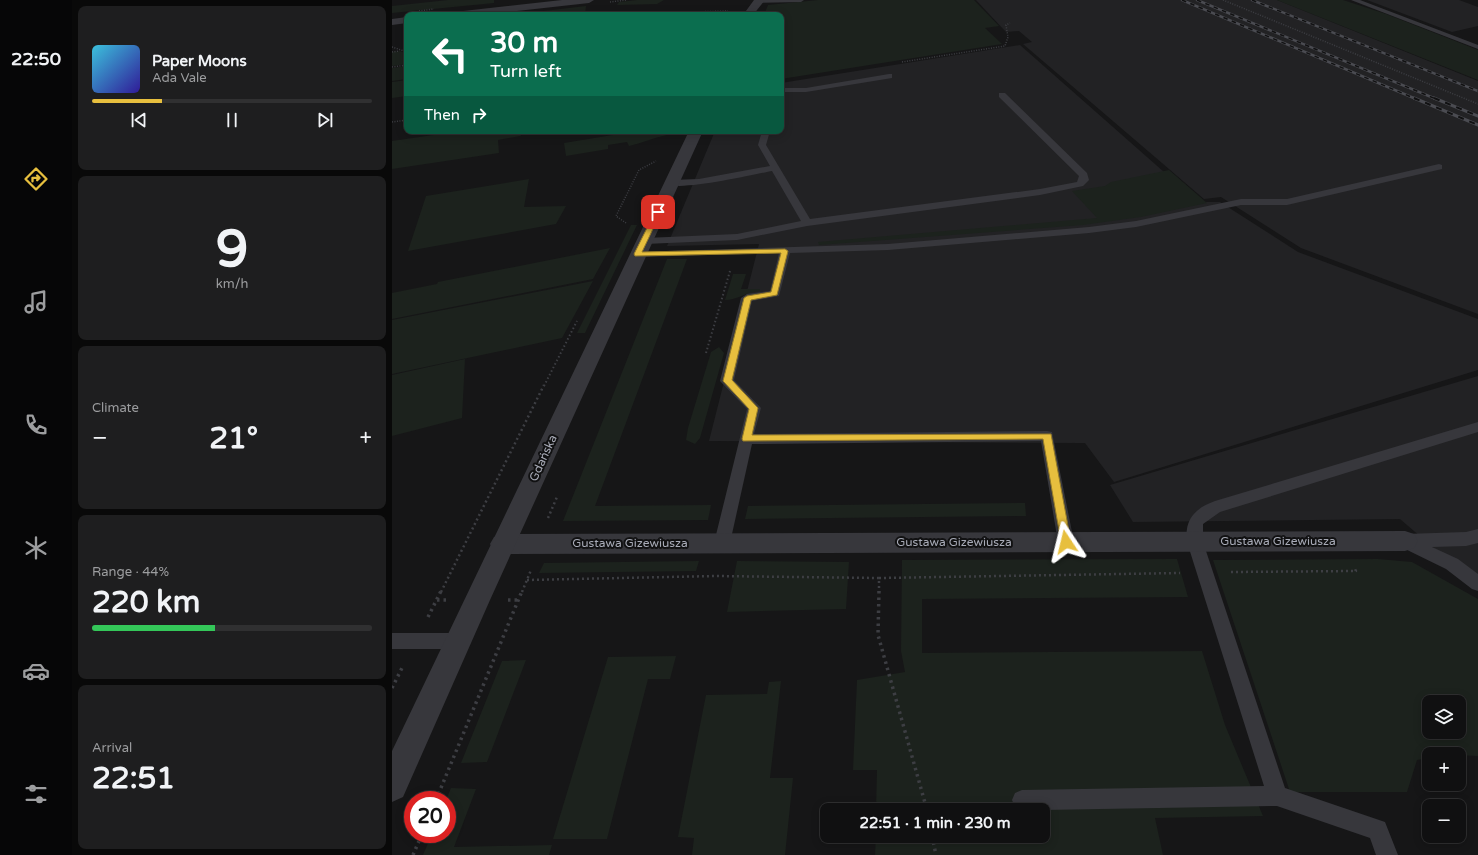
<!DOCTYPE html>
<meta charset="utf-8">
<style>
body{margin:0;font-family:"Varela Round",sans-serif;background:#1e1e1f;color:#f1f3f6;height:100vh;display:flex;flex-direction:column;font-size:15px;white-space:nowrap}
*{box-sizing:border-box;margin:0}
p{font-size:13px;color:#9c9d9f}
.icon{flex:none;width:22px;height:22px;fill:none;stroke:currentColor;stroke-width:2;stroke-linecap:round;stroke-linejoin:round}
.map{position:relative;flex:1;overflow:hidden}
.side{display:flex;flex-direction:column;gap:6px;padding:6px;background:#090909;width:320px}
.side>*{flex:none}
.banner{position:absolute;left:12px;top:12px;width:380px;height:122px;border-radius:8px;box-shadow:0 2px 10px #0003,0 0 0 1px #303031;background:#0b6e4f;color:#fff;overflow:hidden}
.fabs{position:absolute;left:1030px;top:695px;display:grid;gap:8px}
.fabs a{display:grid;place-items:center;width:44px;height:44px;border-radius:8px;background:#101011;box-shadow:0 2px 10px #0003,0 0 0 1px #303031;font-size:20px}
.speed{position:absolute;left:12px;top:791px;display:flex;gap:8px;font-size:20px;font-weight:700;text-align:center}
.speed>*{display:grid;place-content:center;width:52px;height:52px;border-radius:50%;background:#101011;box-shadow:0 2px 10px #0003,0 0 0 1px #303031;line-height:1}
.speed .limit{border:6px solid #d22;background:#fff;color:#111}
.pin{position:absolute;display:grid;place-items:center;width:34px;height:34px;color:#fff;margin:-17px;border-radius:8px;box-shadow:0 2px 6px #0006}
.me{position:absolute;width:44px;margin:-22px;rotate:350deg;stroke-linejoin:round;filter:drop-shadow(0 0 3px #0008)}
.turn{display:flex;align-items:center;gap:14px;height:84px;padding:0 20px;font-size:18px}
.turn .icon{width:52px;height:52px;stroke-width:2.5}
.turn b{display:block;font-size:28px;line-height:34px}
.then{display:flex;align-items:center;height:38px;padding:0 20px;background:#0003;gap:8px;font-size:15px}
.big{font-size:30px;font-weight:800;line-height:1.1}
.side .card{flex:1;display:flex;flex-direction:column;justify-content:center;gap:6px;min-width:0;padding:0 14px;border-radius:8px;background:#1e1e1f}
.side .dial{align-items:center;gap:0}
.dial b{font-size:52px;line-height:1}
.song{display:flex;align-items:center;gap:12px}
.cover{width:48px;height:48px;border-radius:6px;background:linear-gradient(135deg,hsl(190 70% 55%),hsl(250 70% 35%))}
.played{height:4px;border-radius:2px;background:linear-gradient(90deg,#e7bf3e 25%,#303031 25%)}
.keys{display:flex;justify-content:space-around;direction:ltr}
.heat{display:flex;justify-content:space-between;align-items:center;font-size:22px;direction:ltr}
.charge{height:6px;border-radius:3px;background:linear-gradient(90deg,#34c759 44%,#303031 0)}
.trip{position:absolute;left:428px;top:803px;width:230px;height:40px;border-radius:8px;background:#101011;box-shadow:0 2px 10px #0003,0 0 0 1px #303031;font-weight:800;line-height:40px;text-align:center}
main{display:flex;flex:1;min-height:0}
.tabs{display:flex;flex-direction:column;width:72px;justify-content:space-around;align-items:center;background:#060607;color:#9c9d9f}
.tabs .icon{width:28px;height:28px}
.tabs .on{color:#e7bf3e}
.tabs b{font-size:18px;color:#f1f3f6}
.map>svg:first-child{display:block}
.built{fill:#222224}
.green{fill:#1c221d;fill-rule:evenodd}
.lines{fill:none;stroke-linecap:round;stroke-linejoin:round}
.path-far3{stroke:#3d3e43;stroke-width:1.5;stroke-dasharray:1 1.5;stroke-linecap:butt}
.path-far2{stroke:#3d3e43;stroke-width:2;stroke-dasharray:1.5 2.5;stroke-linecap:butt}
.path-far1{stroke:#3d3e43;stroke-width:2.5;stroke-dasharray:2 3;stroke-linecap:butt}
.path{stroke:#3d3e43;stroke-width:3.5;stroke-dasharray:2.5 4;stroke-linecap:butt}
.service{fill:#37373c;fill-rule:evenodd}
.minor{fill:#37373c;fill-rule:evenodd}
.tertiary{fill:#37373c;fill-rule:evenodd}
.rail-far1-casing{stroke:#4a4b51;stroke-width:2.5}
.rail-casing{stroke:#4a4b51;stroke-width:3}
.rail-far1{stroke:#111112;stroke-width:1.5;stroke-dasharray:4.5;stroke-linecap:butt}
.rail{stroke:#111112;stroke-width:2;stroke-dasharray:6;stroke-linecap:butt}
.route{fill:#e7bf3e;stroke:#967c28}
.labels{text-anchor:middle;stroke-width:4;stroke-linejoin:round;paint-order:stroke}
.street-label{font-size:12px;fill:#a8abb7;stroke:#111112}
</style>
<main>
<nav class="tabs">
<b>22:50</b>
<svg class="icon on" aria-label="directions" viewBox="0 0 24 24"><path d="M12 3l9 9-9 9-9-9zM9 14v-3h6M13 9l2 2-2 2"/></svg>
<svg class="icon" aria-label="music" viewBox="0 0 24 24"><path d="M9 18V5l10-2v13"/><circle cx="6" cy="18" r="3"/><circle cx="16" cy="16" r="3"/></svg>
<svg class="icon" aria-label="phone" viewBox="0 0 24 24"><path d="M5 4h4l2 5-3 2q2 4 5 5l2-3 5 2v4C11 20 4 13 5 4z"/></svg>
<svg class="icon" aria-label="climate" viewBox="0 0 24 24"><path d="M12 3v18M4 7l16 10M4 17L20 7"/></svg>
<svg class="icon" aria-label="car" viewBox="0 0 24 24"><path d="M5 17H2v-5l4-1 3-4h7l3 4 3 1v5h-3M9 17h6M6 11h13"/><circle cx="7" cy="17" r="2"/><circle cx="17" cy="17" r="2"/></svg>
<svg class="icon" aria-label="filters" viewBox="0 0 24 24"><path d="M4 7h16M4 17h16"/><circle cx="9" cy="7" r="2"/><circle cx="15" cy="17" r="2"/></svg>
</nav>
<section class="side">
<div class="card">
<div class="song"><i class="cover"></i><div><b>Paper Moons</b><p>Ada Vale</p></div></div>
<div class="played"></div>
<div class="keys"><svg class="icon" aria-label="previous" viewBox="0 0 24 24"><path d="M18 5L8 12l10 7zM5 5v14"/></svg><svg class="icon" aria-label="pause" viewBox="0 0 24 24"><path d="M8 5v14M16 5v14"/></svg><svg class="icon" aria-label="next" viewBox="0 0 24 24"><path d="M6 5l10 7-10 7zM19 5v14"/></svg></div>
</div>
<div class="card dial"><b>9</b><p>km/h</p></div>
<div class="card"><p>Climate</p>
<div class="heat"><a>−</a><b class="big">21°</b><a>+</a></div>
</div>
<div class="card"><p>Range · 44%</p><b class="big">220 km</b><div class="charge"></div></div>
<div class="card"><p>Arrival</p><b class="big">22:51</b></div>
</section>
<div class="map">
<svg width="1086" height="855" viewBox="0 0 1086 855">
<rect width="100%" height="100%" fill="#161617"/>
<!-- built -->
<path class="built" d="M584,0H885L1086,81V314L909,248L829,197L812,199L631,44L640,42L627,31L614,32Z
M975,0H1067L1086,7V26L1060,32Z
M628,45L806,202H828L906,252L1086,319V370L722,482L693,443L317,441L367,244L275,246L323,131H389V83Z
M1086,376V586L1008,519L741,522L718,485Z"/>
<!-- green -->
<path class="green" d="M56,0H102V3L0,13V6Z
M245,0H272L265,4L225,5L227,2Z
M426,0H582L607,26L593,28L610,44L389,79V15H372L376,5Z
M885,0H951L994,14L1086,50V80Z
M194,6L193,15H117Z
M8,51L15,54V64L0,66V52Z
M15,66V79L0,81V68Z
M15,80V96L0,98V82Z
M69,131H135L128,136L106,140L107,153L0,169V141Z
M245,131H278L275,135C261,138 250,143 237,146L235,142L216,145V149L174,156L172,143Z
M777,170L815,203L749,217L691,225L427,245L426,242L705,218L680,191L713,186L719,182Z
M137,179L132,207L174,206L164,224L16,251L34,196Z
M239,225H245L193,333H185Z
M218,248L201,279L0,319V293L45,284L46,282Z
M275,259H295L203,506L319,505L316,520L171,521Z
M341,274H354L349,289H368V291C354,292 345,300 333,300Z
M201,281L170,338L0,374V320Z
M327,347L332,353L308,438L303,444L294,440L296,428L319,352Z
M73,359L70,418L0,436V375Z
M633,503L634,516L353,519L356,506Z
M785,559L796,597L530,599V653L810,651L833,725L871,816L763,818L771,855H483L484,836H651V810H484L485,770H461L465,680L513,672L509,651L510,560Z
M986,559L1020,562L1086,599V756L1037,754V758L1025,760L1015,792H898L821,560ZM1037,702H1067V732H1037Z
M307,561L304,571L147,573L152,563Z
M345,561L457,562L454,609L335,612Z
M284,656L278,679H256L215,839H161L216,657Z
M134,660L95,762L69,763L110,661Z
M389,681L378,778H401L393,855H300L302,838L286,837L314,695L375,694L377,682Z
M59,788L84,789L62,847L160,845L157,855H31L40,834H55L54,800Z"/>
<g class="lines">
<!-- path-far3 -->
<path class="path-far3" d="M831,0L1086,104
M218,2L234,0
M27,11L42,9
M298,12L336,11
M29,13L41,12
M0,47L15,52
M0,52L7,51
M510,62L613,46L616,37L614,25L618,23
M0,67L15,65
M0,122L15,120
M234,223L224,216L247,170L264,161"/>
<!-- path-far2 -->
<path class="path-far2" d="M314,353L338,271
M152,386L185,321"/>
<!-- path-far1 -->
<path class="path-far1" d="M156,518L165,497
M839,572L964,571L962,567
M487,578L788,573
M135,580L323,576L487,578V592
M49,592L152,385
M130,592L139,570"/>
<!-- path -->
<path class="path" d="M487,591L486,635L535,810
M45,600H55
M116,600H127
M36,617L49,591
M0,688L11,666
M44,800L130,591
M540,836L544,855
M21,855L30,834"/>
<!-- service -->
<path class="service" d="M366,0H412L409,2L364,3L363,2Z
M959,0H968L1086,45V49Z
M497,74H500V78L414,92H389V88H414Z
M607,93H613L695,173L697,180L691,186L648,195L415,226L345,240L253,244L248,241L253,238L345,234L409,221L380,171C364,174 283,193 274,183L279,180L307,179L378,166L366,145L370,131H378L374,145L418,219L648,189L685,182L687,176L607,97Z
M1047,164L1050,165V169L895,205H849L744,227L697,233L496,250L398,253L387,296L360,301L342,380L369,408L362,434L655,431L660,432L682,542L680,547L674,549L668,547L666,542L649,441L360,444L338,543L336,548L330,550L324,548L322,543L355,409L328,381L349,298L355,294L378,291L387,253L246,257L241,254L242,252L496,244L697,227L744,221L849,199H895Z
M1086,422V432L828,512L811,524V542L893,788L993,822L1006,855H984L978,838L885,806L651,810H629L623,807L620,800L623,793L630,790L872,786L795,542C792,520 803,508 823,501Z
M1086,529V543L1074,546L1040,547L1066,559L1086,574V591L1080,589L1054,569L1007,546L1005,541L1007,536L1013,534L1074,532Z
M0,633H67L73,635L76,641L73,647L67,649H0Z"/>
<!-- minor -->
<path class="minor" d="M1013,531L1022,534L1026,541L1022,548L1013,551L111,554L102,551L98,544L102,537L111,534Z"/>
<!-- tertiary -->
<path class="tertiary" d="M170,0H202L197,3L90,15H57L62,12Z
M362,0H373L361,15H351Z
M15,17V23L0,25V19Z
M297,131H311L98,600L11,797L0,802V751Z"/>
<!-- rail-far1 casing -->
<g class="rail-far1-casing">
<path id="rail-far1" d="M790,0L1024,99
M805,0L1044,99
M860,0L1086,91"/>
</g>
<!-- rail casing -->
<g class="rail-casing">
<path id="rail" d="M1022,98L1086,125
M1042,98L1086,116"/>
</g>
<!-- rail-far1 -->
<use href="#rail-far1" class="rail-far1"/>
<!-- rail -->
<use href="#rail" class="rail"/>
</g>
<!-- route -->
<path class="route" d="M266,210L269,212L250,252L393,249L396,251L385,295L359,300L340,380L366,408L360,435L659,434L679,542L678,545H670L669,542L651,439L351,441L350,439L357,409L331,381L352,298L355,296L379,292L389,253L243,256L242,254L263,212Z"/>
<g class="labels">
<!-- street labels -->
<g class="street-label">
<text transform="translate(151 458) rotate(-65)" y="4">Gdańska</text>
<text x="886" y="545">Gustawa Gizewiusza</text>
<text x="562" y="546">Gustawa Gizewiusza</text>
<text x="238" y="547">Gustawa Gizewiusza</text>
</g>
</g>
</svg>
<div class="fabs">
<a><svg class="icon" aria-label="layers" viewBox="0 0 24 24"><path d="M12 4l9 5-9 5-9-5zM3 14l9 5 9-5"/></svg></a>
<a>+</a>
<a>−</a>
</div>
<div class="speed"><div class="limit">20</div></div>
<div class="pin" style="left:266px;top:212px;background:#d93025"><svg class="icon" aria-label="arrive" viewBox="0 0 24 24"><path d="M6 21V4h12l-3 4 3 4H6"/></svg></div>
<svg class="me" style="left:674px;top:542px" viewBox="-20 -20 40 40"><path d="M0-17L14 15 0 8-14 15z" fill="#e7bf3e" stroke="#fff" stroke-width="4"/></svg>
<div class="trip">22:51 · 1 min · 230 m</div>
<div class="banner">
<div class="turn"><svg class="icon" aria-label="left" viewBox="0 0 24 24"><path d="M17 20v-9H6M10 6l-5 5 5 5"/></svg><div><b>30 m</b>Turn left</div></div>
<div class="then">Then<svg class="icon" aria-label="right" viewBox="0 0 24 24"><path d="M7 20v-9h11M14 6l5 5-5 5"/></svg></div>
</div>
</div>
</main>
